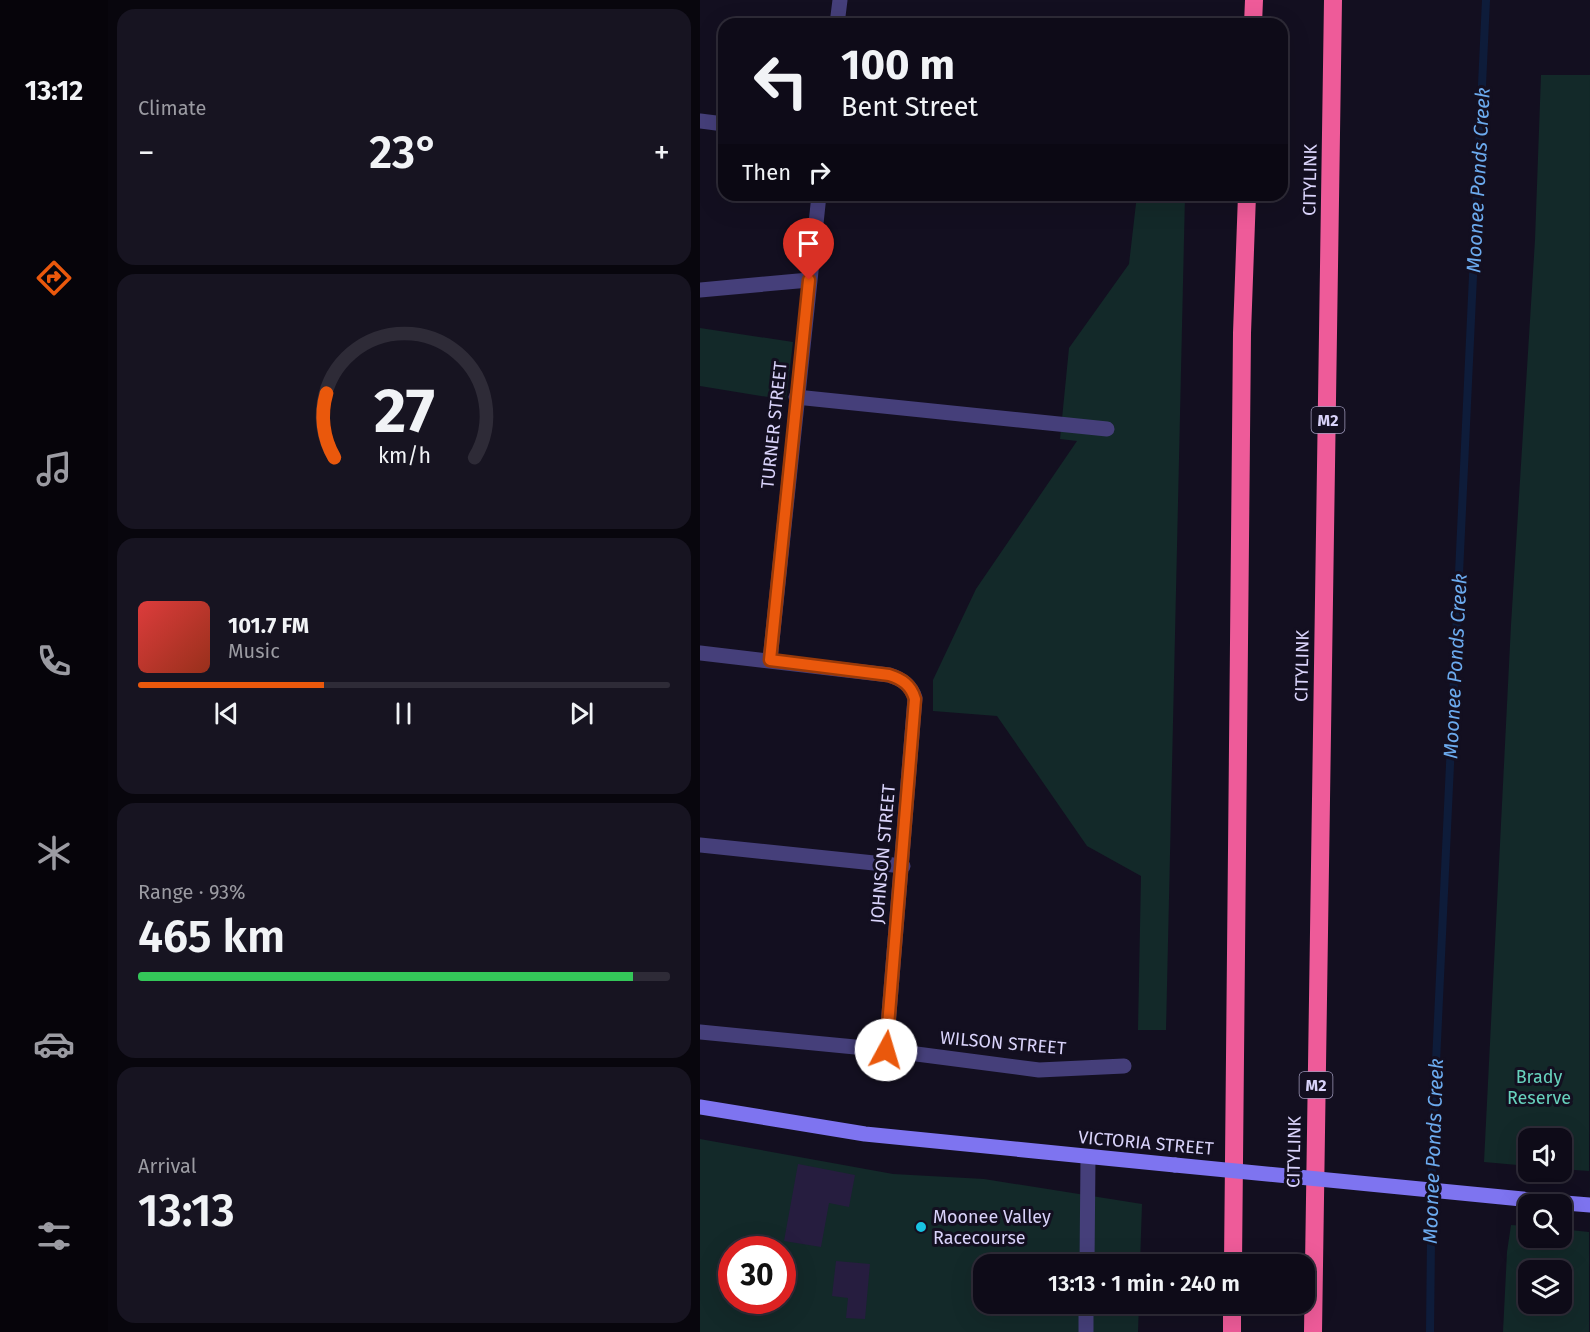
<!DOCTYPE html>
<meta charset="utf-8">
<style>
body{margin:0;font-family:"Fira Sans",sans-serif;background:#171421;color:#f1f3f6;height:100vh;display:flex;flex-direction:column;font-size:22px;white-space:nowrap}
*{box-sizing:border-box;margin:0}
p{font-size:20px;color:#9b9ba2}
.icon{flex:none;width:33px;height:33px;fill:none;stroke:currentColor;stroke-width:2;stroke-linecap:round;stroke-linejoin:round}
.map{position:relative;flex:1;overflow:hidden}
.details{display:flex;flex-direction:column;gap:9px;padding:9px;background:#08060d;width:592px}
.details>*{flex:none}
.top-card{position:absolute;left:18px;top:18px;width:570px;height:183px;border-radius:18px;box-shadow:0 6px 24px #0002,0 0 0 2px #2e2b37;background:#0e0b18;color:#f1f3f6;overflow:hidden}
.buttons{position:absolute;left:818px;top:1128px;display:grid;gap:12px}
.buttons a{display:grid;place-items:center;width:54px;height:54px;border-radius:12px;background:#0e0b18;box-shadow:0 6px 24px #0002,0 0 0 2px #2e2b37;font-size:30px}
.speed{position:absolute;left:18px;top:1236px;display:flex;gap:12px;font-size:30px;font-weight:700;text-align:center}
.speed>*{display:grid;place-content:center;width:78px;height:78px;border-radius:50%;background:#0e0b18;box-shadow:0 6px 24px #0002,0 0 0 2px #2e2b37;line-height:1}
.speed .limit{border:9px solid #d22;background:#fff;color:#111}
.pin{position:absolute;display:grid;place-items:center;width:51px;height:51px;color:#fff;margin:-62px -26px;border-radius:50% 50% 50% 0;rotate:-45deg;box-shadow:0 0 6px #0007}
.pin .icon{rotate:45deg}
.me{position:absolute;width:66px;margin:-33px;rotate:6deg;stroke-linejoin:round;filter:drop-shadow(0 0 4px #0008)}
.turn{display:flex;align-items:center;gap:21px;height:126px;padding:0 24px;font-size:27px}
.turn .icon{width:78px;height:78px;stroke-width:2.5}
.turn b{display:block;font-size:42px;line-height:51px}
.then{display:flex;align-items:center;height:57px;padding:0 24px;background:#0003;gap:12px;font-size:22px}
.big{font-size:45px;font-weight:600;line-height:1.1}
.details .tile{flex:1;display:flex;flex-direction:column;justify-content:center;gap:9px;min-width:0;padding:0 21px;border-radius:18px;background:#171421}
.details .dial{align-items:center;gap:0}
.dial svg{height:156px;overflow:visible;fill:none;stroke:#2e2b37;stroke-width:7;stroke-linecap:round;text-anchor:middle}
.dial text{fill:#f1f3f6;stroke:none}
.song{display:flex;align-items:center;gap:18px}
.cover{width:72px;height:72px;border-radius:9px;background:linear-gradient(135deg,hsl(0 70% 55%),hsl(10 70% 35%))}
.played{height:6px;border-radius:3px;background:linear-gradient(90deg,#ea580c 35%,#2e2b37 35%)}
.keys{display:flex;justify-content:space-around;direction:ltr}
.heat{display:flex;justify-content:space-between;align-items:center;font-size:33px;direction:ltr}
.charge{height:9px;border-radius:4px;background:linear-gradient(90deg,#34c759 93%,#2e2b37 0)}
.trip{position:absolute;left:273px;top:1254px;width:342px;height:60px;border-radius:18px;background:#0e0b18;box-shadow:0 6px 24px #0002,0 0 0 2px #2e2b37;font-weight:600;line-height:60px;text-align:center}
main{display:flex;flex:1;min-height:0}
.menu{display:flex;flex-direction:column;width:108px;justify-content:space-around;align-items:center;background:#06040a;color:#9b9ba2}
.menu .icon{width:42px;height:42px}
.menu .selected{color:#ea580c}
.menu b{font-size:27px;color:#f1f3f6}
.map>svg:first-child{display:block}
.green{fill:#132929;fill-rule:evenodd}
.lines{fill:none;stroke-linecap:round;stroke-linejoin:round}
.stream{stroke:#0e1c3a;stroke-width:8}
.building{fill:#261d3f}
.lane{stroke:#453f7a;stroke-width:15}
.street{stroke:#453f7a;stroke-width:15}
.secondary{stroke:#7e74f0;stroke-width:15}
.highway{stroke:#ee5b99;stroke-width:18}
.secondary-bridge{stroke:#7e74f0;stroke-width:15}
.route-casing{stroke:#983908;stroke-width:15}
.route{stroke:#ea580c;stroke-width:10}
.poi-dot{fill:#18c2e1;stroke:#130f20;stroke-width:2}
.labels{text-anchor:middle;stroke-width:6;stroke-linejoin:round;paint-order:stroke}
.shield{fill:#130f20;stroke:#9e98b9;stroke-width:1.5}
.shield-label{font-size:16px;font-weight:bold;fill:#d9d3fa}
.street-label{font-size:18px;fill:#d9d3fa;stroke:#130f20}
.park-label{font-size:18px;fill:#67d2bd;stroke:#130f20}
.poi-label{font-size:18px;fill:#d9d3fa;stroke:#130f20;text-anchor:start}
.water-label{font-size:20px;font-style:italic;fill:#6cabef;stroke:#130f20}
</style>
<main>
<nav class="menu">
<b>13:12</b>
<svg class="icon selected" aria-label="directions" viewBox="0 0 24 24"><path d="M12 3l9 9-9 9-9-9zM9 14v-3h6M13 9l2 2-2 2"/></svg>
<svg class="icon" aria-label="music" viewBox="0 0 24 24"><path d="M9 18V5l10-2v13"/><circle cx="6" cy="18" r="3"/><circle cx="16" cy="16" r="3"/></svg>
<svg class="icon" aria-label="phone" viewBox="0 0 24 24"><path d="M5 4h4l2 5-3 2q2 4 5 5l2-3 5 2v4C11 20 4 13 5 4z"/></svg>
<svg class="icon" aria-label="climate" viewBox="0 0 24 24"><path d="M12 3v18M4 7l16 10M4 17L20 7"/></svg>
<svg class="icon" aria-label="car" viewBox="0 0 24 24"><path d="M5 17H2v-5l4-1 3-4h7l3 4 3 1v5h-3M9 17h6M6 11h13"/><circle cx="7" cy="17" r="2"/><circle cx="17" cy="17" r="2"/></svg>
<svg class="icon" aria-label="filters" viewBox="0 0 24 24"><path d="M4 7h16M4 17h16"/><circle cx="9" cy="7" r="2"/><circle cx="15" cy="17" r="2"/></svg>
</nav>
<section class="details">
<div class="tile"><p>Climate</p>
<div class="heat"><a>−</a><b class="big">23°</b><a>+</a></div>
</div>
<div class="tile dial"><svg viewBox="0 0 100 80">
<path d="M14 69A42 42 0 1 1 86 69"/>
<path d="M14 69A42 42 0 0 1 10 36" stroke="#ea580c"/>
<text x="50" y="56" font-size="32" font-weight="700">27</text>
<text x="50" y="72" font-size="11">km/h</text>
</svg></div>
<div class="tile">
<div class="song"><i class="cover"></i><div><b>101.7 FM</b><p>Music</p></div></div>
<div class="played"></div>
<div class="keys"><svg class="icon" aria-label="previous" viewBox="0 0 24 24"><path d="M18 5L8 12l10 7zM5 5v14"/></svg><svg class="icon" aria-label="pause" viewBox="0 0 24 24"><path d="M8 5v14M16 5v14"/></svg><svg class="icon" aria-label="next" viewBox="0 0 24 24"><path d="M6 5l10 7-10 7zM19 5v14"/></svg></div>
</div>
<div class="tile"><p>Range · 93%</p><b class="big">465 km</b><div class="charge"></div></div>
<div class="tile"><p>Arrival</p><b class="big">13:13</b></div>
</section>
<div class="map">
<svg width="890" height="1332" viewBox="0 0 890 1332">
<rect width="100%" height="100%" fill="#130f20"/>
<!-- green -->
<path class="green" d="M841,75H890L889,1171L861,1169V1138H828V1166L784,1162L811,625L835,240Z
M437,195H485L466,1030H438L441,876L387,846L297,716L233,711V680L276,589L377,441L360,439L369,348L429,264Z
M0,328L93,342L86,400L0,386Z
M0,1139L193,1174L284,1179L442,1204L440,1264H284V1304H439L438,1332H0ZM32,1250H82V1300H32Z
M811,1225L828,1226V1238H861V1229L889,1232V1332H803L807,1252ZM861,1270V1304H828V1270Z"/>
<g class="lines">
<!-- stream -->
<path class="stream" d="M730,1332L732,1147L786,0"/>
</g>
<!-- building -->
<path class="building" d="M98,1164L155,1175L149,1207L129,1203L121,1247L84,1241Z
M136,1261L170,1264L165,1319L146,1318L148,1298L132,1296Z"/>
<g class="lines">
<!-- lane -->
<path class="lane" d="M0,121L24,124
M0,290L109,280
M96,397L407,429
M0,845L203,866
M387,1264L388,1158
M386,1332V1304"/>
<!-- street -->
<path class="street" d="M137,24L140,0
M0,653L189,675C202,679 211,685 215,698L186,1050
M70,660L119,195
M0,1032L186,1050L339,1070L424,1066"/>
<!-- secondary -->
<path class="secondary" d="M0,1107L165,1134L475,1165
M853,1202L890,1205"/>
<!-- highway -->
<path class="highway" d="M553,24L554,0
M533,1264L542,333L547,195
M532,1332V1304
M613,1332L633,0"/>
<!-- secondary-bridge -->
<path class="secondary-bridge" d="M475,1165L853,1202"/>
</g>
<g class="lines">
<!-- route casing -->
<g class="route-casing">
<path id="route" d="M109,280L70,660L189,675C202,679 211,685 215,699L186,1050"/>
</g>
<!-- route -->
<use href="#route" class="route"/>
</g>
<!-- markers -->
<circle class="poi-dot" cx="221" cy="1227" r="6"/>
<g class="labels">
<!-- shield labels -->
<g class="shield">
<rect x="611.5" y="407" width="33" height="26" rx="4.5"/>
<rect x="599.5" y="1072" width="33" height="26" rx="4.5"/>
</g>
<g class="shield-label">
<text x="628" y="426">M2</text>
<text x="616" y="1091">M2</text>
</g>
<!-- street labels -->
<g class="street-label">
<text transform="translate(610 180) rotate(-89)" y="6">CITYLINK</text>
<text transform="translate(74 425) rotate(-84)" y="6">TURNER STREET</text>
<text transform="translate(602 666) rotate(-89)" y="6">CITYLINK</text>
<text transform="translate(183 854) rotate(-85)" y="6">JOHNSON STREET</text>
<text transform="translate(303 1043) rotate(5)" y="6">WILSON STREET</text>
<text transform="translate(446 1143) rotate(5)" y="6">VICTORIA STREET</text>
<text transform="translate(594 1152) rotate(-89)" y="6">CITYLINK</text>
</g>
<!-- park labels -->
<g class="park-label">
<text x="839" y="1083">Brady<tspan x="839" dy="21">Reserve</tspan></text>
</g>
<!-- poi labels -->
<g class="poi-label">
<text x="233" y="1223">Moonee Valley<tspan x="233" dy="21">Racecourse</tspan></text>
</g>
<!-- water labels -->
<g class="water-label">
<text transform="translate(778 180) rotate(-87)" y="7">Moonee Ponds Creek</text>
<text transform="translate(755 666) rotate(-87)" y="7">Moonee Ponds Creek</text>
<text transform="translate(733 1151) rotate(-88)" y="7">Moonee Ponds Creek</text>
</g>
</g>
</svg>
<div class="buttons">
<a><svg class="icon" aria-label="sound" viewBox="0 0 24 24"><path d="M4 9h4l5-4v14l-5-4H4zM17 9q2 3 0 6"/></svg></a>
<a><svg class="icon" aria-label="search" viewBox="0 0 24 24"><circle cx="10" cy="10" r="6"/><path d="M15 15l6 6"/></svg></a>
<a><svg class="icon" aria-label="layers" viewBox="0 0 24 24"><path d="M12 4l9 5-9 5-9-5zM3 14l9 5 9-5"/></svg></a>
</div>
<div class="speed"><div class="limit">30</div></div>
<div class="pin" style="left:109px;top:280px;background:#d93025"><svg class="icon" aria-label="arrive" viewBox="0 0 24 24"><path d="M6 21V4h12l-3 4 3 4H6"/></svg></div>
<svg class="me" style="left:186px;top:1050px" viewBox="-20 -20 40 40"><circle r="19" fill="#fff"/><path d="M0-13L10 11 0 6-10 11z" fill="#ea580c"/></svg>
<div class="trip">13:13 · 1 min · 240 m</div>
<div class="top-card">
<div class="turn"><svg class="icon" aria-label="left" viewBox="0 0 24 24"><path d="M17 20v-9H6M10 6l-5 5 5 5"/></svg><div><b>100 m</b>Bent Street</div></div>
<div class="then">Then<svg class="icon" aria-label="right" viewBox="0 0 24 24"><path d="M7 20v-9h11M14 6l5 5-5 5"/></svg></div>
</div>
</div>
</main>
